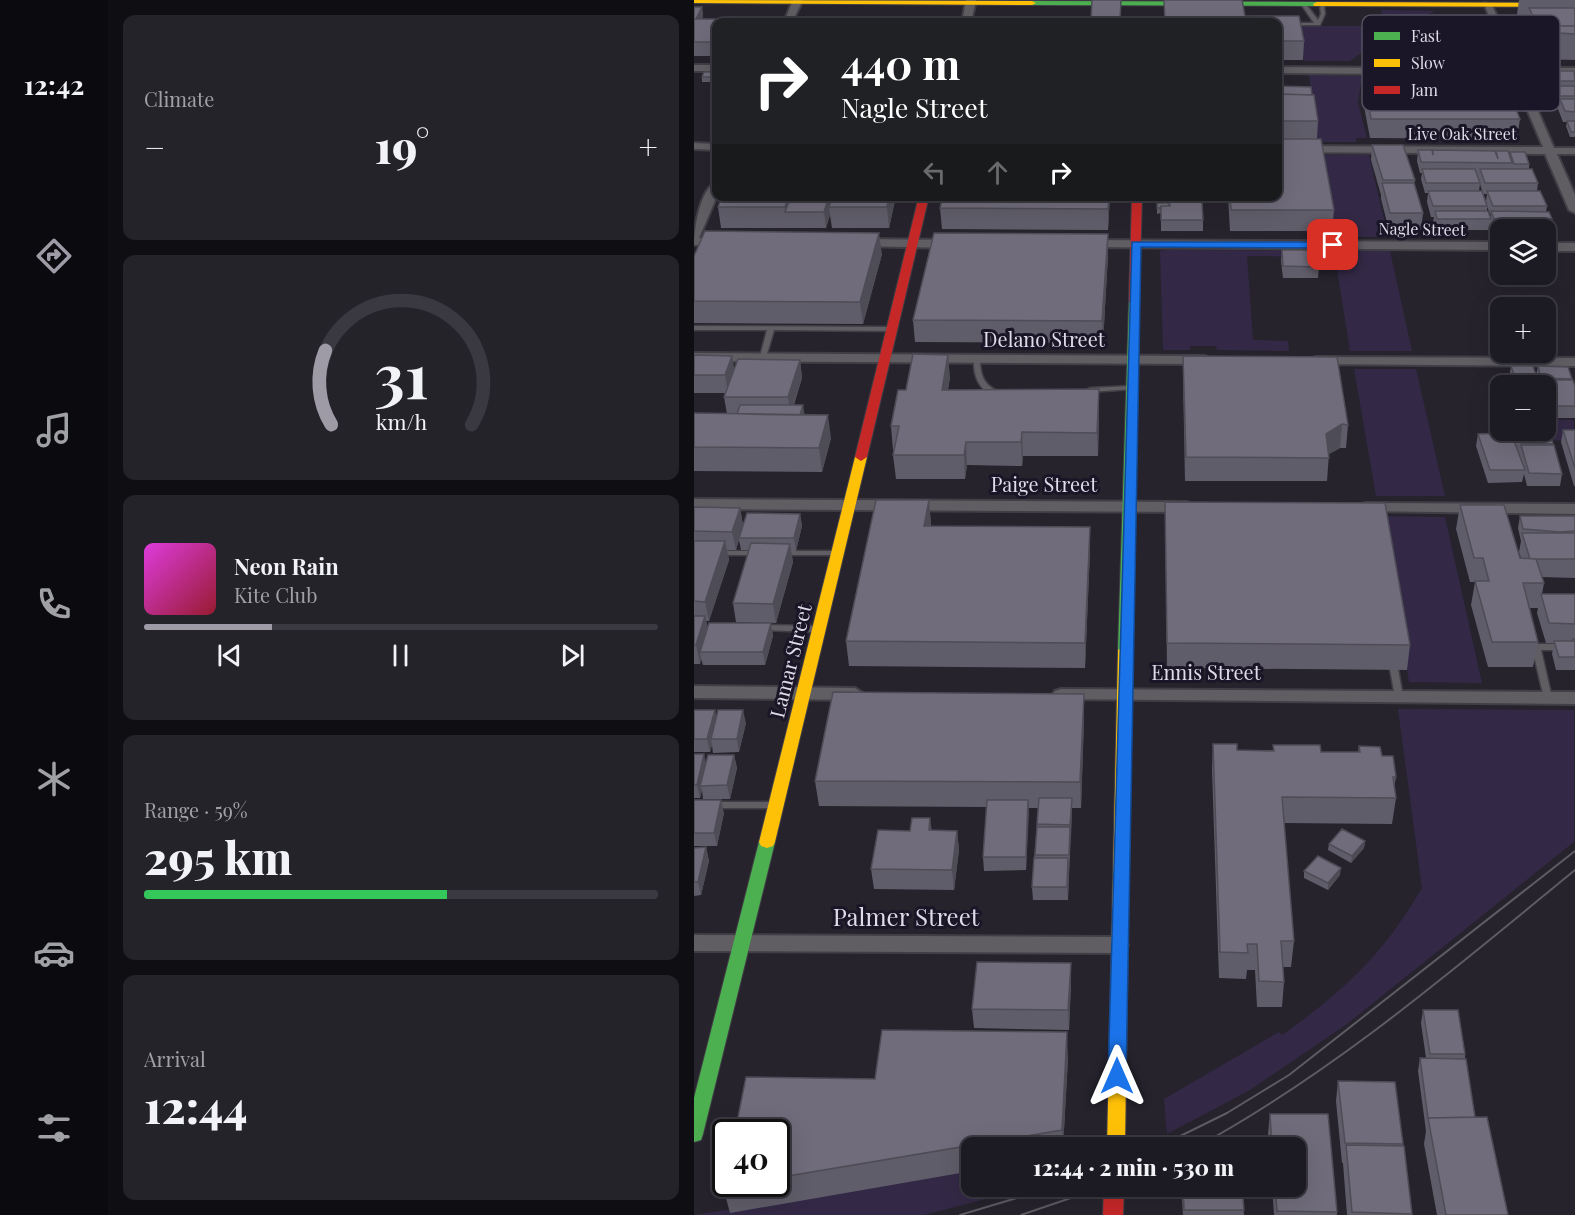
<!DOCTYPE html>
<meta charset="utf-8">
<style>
body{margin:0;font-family:"Playfair Display",serif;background:#25232a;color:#f1f3f6;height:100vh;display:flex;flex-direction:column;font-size:22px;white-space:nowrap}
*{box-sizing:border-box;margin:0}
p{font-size:20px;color:#a0a1a5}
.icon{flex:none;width:33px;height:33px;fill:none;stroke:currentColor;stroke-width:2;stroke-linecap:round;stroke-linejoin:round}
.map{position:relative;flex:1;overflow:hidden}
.side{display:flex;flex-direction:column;gap:15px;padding:15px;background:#0f0e13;width:586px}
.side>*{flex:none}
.banner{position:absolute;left:18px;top:18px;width:570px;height:183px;border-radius:12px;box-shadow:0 6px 24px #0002,0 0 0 2px #3a3840;background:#202124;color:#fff;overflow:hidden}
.tools{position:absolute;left:796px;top:219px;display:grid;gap:12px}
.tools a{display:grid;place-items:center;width:66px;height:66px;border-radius:12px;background:#1c1a22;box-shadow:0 6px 24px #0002,0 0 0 2px #3a3840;font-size:30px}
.speed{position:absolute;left:18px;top:1119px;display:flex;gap:12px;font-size:30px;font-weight:700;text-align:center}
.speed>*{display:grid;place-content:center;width:78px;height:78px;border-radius:50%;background:#1c1a22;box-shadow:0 6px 24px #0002,0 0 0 2px #3a3840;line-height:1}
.speed .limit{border:3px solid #111;border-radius:9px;background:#fff;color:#111}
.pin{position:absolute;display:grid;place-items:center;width:51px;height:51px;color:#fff;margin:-26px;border-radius:12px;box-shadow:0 3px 9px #0006}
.me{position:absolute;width:66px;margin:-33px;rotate:0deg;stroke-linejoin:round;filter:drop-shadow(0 0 4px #0008)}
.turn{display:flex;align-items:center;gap:21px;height:126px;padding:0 30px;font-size:27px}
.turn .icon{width:78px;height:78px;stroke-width:2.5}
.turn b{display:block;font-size:42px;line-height:51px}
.lanes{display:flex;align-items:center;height:57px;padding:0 30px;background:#0003;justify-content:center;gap:30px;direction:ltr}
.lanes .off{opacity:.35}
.big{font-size:45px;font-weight:800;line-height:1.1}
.side .card{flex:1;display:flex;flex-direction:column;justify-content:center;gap:9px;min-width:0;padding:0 21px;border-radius:12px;background:#25232a}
.side .dial{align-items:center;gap:0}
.dial svg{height:156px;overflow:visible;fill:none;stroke:#3a3840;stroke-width:7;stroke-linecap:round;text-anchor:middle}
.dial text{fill:#f1f3f6;stroke:none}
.song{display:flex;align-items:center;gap:18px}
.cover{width:72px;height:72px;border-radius:9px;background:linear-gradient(135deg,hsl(300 70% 55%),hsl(350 70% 35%))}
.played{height:6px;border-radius:3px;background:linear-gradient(90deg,#9e9ba7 25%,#3a3840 25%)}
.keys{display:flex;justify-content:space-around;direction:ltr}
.heat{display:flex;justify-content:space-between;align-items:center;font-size:33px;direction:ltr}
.charge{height:9px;border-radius:4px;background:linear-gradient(90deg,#34c759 59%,#3a3840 0)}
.trip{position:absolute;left:267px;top:1137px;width:345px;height:60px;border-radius:12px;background:#1c1a22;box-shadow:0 6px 24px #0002,0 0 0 2px #3a3840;font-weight:800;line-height:60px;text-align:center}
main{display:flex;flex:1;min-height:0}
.tabs{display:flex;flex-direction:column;width:108px;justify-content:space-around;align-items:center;background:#0b0a0e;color:#a0a1a5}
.tabs .icon{width:42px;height:42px}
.tabs .selected{color:#9e9ba7}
.tabs b{font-size:27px;color:#f1f3f6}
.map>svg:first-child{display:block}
.green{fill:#332946}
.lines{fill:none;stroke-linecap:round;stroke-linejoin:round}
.lane-casing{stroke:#413e46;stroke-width:3}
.street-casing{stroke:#413e46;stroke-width:4}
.fast-casing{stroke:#413e46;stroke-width:2}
.slow-casing{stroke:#413e46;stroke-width:2}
.jam-casing{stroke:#413e46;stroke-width:2}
.lane{fill:#605e63;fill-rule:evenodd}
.street{fill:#605e63;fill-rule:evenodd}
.fast{fill:#4caf50;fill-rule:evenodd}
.slow{fill:#ffc107;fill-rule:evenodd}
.jam{fill:#c62828;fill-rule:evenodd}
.tram{stroke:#5d5c63;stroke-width:2}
.wall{fill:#605d6a;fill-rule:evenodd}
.shaded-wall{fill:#4e4c56}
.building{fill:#706c7b;stroke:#4e4c56;stroke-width:1.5}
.route{fill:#1a73e8;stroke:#114b97;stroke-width:1.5}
.labels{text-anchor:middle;stroke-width:6;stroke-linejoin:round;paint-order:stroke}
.far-street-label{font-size:16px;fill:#dfdce9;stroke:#1b1627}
.street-label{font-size:20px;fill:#dfdce9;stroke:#1b1627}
.near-street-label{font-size:24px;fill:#dfdce9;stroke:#1b1627}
.key{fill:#1b1627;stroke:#565161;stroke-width:1.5}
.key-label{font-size:16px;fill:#dfdce9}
</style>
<main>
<nav class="tabs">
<b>12:42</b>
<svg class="icon selected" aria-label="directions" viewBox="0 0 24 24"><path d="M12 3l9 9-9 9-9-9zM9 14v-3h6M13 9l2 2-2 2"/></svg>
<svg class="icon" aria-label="music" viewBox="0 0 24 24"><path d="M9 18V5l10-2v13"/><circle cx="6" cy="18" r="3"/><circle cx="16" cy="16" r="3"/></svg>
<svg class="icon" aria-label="phone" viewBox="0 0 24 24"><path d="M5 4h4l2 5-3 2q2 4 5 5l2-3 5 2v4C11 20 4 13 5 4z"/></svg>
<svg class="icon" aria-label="climate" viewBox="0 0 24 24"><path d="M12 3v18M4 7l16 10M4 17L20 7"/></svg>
<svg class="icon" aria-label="car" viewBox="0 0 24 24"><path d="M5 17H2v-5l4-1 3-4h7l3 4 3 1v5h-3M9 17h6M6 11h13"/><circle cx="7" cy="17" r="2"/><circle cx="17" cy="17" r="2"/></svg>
<svg class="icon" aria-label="filters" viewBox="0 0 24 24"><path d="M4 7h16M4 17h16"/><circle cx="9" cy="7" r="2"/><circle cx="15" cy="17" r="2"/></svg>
</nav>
<section class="side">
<div class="card"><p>Climate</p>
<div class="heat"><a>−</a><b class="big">19°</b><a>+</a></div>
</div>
<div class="card dial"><svg viewBox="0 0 100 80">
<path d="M14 69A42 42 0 1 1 86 69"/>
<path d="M14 69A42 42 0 0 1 11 31" stroke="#9e9ba7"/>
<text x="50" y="56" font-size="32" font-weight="700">31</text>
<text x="50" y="72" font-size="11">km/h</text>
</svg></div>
<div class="card">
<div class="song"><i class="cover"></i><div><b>Neon Rain</b><p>Kite Club</p></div></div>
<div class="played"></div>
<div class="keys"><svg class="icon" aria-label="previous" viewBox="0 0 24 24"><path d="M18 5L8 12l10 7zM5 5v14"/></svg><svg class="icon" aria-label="pause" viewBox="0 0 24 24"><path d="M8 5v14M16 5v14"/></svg><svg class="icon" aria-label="next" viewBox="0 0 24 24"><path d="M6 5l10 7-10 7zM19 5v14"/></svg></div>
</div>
<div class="card"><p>Range · 59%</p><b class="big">295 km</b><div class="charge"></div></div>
<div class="card"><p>Arrival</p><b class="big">12:44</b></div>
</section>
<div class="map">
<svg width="881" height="1215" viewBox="0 0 881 1215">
<rect width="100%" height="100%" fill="#26232d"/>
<!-- green -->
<path class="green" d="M687,10L741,11L694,34L656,61H610L604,26H692Z
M615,75L668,76L664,103L673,138H662V142H624Z
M624,155H675L694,237H639Z
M474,250L696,251L718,351H656L641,257L553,256L559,340L594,341L595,351L523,350L522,346H496V350H469L466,251Z
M660,369H722L751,496H682Z
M852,419L880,420V441L840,440L852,430Z
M687,516L751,517L788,683L715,682Z
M704,709L880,710V842L653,1024L556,1090L473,1134L470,1099L585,1032L588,1035C652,989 688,956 728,888Z
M277,1171L278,1186L337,1187L230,1215H0Z"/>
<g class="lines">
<!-- lane casing -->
<g class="lane-casing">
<path id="lane" d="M607,3H611L624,20L627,14L626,7L630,3H634V5L630,7L631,14L626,25H584V23H620L607,4Z
M0,326L197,327L200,329L197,331L80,330L72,357L69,359L66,357L73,330H0Z
M283,357L286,359C286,376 290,385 305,392V394C286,395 279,376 280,359Z
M437,386L439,387V389L396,392L393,390L396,388Z
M21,551H66L70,553L66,555H24L20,553Z
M84,551H141L145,553L141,555H84L83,553Z
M69,625L122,626L126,629L122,632L66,630L65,628Z
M842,644H881V650H847L858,698L854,701L850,698L838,647Z
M700,666L704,669L709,697L705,700L701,697L696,669Z
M0,802H76L79,803L81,805L79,807L76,808H0Z"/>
</g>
<!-- street casing -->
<g class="street-casing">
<path id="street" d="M99,0H109L98,22H90Z
M272,0H282L277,22H268Z
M790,3L798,5L825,68H881V74H828L860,148H881V154H863L881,195V213L875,210L851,154L584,152V146L849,147L818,74H779L774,71L779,68H815Z
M0,65H22V71H0Z
M584,67L697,68L702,71L697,74L584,73Z
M0,143L22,144V150L0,149Z
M22,183L23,196L5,238H29L35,242L29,246L0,245C0,230 6,188 22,183Z
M166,239L260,240L266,244L260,248L162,246V240Z
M391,240L807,242V250L387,247V241Z
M852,243H881V251H852Z
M0,353L511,356L518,360L511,364L0,361Z
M623,357L881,358V366L618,364V358Z
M0,499L493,502L501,507L493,512L0,509Z
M671,503L881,504V514L666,511L663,508Z
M0,686L161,688L170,694L161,700L0,698Z
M367,689L881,692V704L361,699L358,695L361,691Z
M0,935L424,937L431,939L434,945L431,951L424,953L0,951Z"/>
</g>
<!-- fast casing -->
<g class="fast-casing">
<path id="fast" d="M338,1L623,2L627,4L623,6L335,5L334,3Z
M440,299L445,302L438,650L431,655L424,650L435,302Z
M73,836L79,838L81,842L9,1134L7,1140L0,1142V1098L65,842L67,838Z"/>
</g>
<!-- slow casing -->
<g class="slow-casing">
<path id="slow" d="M0,0L338,1L342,3L338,5L0,3Z
M623,2L881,3V7L620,6L619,4Z
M167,453L173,457L81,842L79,846L73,848L67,846L65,842L161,457Z
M431,645L438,650L431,1148H413L424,650Z"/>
</g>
<!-- jam casing -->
<g class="jam-casing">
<path id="jam" d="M225,196H235L173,457L167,461L161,457Z
M438,196H448L445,302L440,305L435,302Z
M410,1186H430L429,1215H409Z"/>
</g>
<!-- lane -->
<use href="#lane" class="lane"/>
<!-- street -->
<use href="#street" class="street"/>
<!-- fast -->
<use href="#fast" class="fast"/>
<!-- slow -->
<use href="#slow" class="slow"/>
<!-- jam -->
<use href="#jam" class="jam"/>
<!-- tram -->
<path class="tram" d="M462,1148L533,1113L595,1075L881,851
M501,1148C640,1072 759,970 881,870
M266,1215L363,1186
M327,1215L412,1186"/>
</g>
<!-- wall -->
<path class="wall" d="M398,0H427L426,22H397Z
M470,0H548L551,16H605L610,41L609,60H584V22H470Z
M825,0H881V60L844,59L840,52L841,45L832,26L823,14Z
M0,7H8L9,16L8,19L22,22V56H0Z
M737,20L791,33L787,61L732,60L735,72L736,67L805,78V85L812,95L826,119L823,139L676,138L669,101L671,82L692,59L693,45Z
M854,71L881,73V137H876L872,126L873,122H869L864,109V106H863L859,96L860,91H857L853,81Z
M22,72V82H8V77Z
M584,86L624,121L623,139L640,210L638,231H536L534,196H584Z
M678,145L721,180L720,184L729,213L727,230H695L687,199V195L677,160Z
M724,150L739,154H802V151L815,156L816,152L835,164V169L844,183L843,191L853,206L852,212L858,219L856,230H798L796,224L795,230H742L739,222L740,217H737L733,202L734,193H731L727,179L728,173H726L723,161ZM786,184L789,194H793L792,201L785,191ZM793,207L797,215L796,218L793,211Z
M28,196H202L195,228H138L136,215L132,228H27L24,207Z
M249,196H416L414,230L248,229L246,208Z
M463,203L509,220V231H467V213L463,214Z
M414,234V255L409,343L221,342L219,320Z
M588,250L625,267L624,278H589L587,261Z
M188,254L169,324L0,323V256Z
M0,355L40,370L106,360L108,378L100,405L137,438L128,472L0,471V413L33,414L30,397L31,393H0Z
M489,356L654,425L652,448H646L635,454L633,481H491L489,379Z
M817,366L842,375L844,366L878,379L881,386V418H853L852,414V386H818L815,378Z
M256,377L254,390L405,412L404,456H329L328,466L273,465L271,479H202L199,455L200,450H199L197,426L212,390Z
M823,430L859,444L868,474L866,486H833L830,474L828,482L794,483L782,446L784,434L821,442Z
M869,430H881V486H880L867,442Z
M235,500L237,526L396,527V551L391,668L155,666L152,641Z
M471,502L716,645L713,670L473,668Z
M766,505L826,558H827L825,552L827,541L824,528L826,516H881V578L848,577L850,583L848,594H881V670H862L858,654L860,643H852L843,613L844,608H836L844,642L839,667H794L777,605L781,582H776L762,529Z
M0,507L46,508L49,525L106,514L108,526L102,551H97L99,562L82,623L42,622L39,603L55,550H47L45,540L42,550H33L35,560L15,621H12L14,628L77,623L79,636L71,665H9L7,659L6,664H0Z
M0,710H21L22,717L52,723L45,752L19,753L18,745L16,752H0Z
M390,719L387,808H378L374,900H339L338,887L344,808H334L332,870L290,871L289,857L293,807L125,806L121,781Z
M519,744L543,750H579V745L627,752H664L665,746L688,756L702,777L700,788L702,798L698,824L590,823L600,941L597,967H589L590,982L588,1007H563L561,970H553L552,979L525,978L518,770Z
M0,754L12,762L40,755L43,768L36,799H9L8,790L6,798H0Z
M0,802L30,813L23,846H0Z
M238,830L263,831L265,850L260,890L180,889L177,869L216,831Z
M671,841L670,848L657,863L634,850L635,844Z
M12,847L15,861L7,895L0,896V848Z
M610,871L646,875L634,890L610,878Z
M377,983L375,1030L280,1028L278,1009Z
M729,1010L771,1054V1059L781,1117L814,1215H743L730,1144L732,1131L724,1071L726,1058H732L727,1023Z
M374,1058L369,1148H278V1171L36,1213L29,1187L32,1184H82V1132L181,1079Z
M644,1081L709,1144V1146L718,1215H653L649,1163H648L642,1101Z
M576,1114H634L643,1215H580L578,1186H602V1148H575L574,1134Z
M487,1186H548L550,1215H489Z"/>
<!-- shaded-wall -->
<path class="shaded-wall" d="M8,7L9,16L2,31L0,22Z
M94,196H105L91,212V207Z
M135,196H142L135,207L136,215L132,228L130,212Z
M195,196H202L195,228L193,207Z
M415,196H416L414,230V209Z
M185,233L188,254L169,324L166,302Z
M414,234V255L409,343L408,321Z
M254,355L256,377L250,413L248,390Z
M38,356L41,373L34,393L31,375Z
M106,360L108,378L96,415L94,397Z
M405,389V412L404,456L403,433Z
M109,405L111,417L104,423Z
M134,415L137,438L128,472L125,448Z
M648,424L646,448L630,457L632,434Z
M328,432L329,456L328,466L327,442Z
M272,442L273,465L271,479L270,455Z
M235,500L237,524L233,550L230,526Z
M46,508L49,526L45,538V540L42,550L38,532Z
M106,514L108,526L102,551L100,538Z
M396,527V551L391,668V643Z
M31,541L35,560L15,621L11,602Z
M96,544L99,562L82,623L79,604Z
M11,616L15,635L6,652L7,659L6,664L2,645Z
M77,623L79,636L71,665L69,652Z
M390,694V719L387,808L386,782Z
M21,710L23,723L17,739L18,745L16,752L13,739Z
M49,710L52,723L45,752L43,739Z
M10,754L13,767L6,786L8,790L6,798L3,785Z
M40,755L43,768L36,799L33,785Z
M378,798V812L377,838L376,825Z
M27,800L30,813L23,846L20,833Z
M334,800L335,813L332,870V857Z
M236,818L239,838L235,830Z
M263,831L265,850L260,890L258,870Z
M671,841L670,848L657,863L658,856Z
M12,847L15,861L7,895L4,882Z
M374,858L375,872L374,900L373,887Z
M647,868L646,875L634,890V883Z
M377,963V983L375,1030L374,1010Z
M373,1032L374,1058L369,1148L368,1130Z"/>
<!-- building -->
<path class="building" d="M398,0H427L426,20H397Z
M470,0H548L551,16H605L610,41H584V22L471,21Z
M0,7H8L2,19H0Z
M835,8H881V26H844Z
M0,19H48L47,22H22V42H0Z
M844,26H881V34L848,32Z
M678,59H731L743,94L816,95L826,119H677L671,82Z
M854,71H880L881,81H858Z
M10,72H22V77H8Z
M584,86L617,87L618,95L584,94Z
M861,86H881V96H865Z
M584,94L620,95L624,121H584Z
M866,99H881V112L871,111Z
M873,121H881V132H877Z
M584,139H627L640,210H537L536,196H584Z
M678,145H709L721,180H689Z
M724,150H738L739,155V150L801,151L804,159L802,151H814L818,163L727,162Z
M816,152H831L835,164H820Z
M728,169H781L786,183H732Z
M786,169H838L844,183H791Z
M688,183H720L729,213H696Z
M734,191H788L793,206H739Z
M793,191H846L853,206H799Z
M28,196H94L91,207H24Z
M97,196H135L130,212H91Z
M138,196H195L193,207H135Z
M249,196H415L414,209L246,208Z
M475,202H508L509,220H467V206H476Z
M463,203H475V206H467V208H463Z
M741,211H794L797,219H743Z
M797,211L855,212L858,219H800Z
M11,231L185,233L166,302L0,301V256Z
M240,233L414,234L408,321L219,320Z
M588,250H623L625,267L589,266Z
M219,354L254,355L248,390L405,389L403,433L328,432L327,442H272L270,455H199L205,426H197L204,390H212Z
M0,355L38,356L31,375H0Z
M489,356L643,357L654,425L648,424L632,434L635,458L492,457Z
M44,359L106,360L94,397H30Z
M817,366H839L846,386H824Z
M844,366L874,367L878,379L847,378Z
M848,380H879L881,386V406H855L852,395V386H849Z
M46,405H109L106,415L43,414Z
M0,413L134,415L125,448L0,447Z
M823,430H855L859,444L827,443Z
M869,430H881V468Z
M817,433L831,470H796L784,434Z
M827,445H860L868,474L835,473Z
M182,500H235L230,526L396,527L391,643L152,641Z
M471,502L691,503L716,645L473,643Z
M766,505H810L826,558L842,559L850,583H829L844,642H798L781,581H795L789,558H780Z
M0,507L46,508L38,532L0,531Z
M53,513L106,514L100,538H45Z
M826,516H881V531L866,532L829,529Z
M828,533H881V559H836Z
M0,541H31L11,602L0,601Z
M57,543L96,544L79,604L39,603Z
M847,594H881V624L855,623Z
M0,616H11L2,645H0Z
M15,623H77L69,652H6Z
M879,639H881V657H865L860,641H880Z
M139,692L390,694L386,782L121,781Z
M0,710H21L13,739H0Z
M24,710H49L43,739H17Z
M519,744H543V750L580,751L579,745H626L627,752H666L665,746L686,747L688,756H699L702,777H699L702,798L588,797L600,941H587L590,982L565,981L563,944H553L554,953L526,952Z
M0,754H10L3,785H0Z
M14,755H40L33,785L6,786Z
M345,798H378L376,825L343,824Z
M0,800H27L20,833H0Z
M293,800H334L332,857H289Z
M218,818H236L235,830L263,831L258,870L177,869L184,830L216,831Z
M343,827H376L375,855H341Z
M648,829L671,841L658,856L635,844Z
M12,847L4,882H0V848Z
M624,856L647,868L634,883L610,871Z
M340,858H374L373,887H338Z
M283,962L377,963L374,1010L278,1009Z
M729,1010H764L771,1054H736Z
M188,1030L373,1032L368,1130L82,1178V1132H41L52,1077L181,1079Z
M726,1058L772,1059L781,1117L734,1118Z
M644,1081L701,1082L709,1144L651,1143Z
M576,1114H634L643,1212L583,1211L581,1186H602V1148H578Z
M793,1117L814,1215H752L734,1118Z
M545,1142V1148H487V1143Z
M652,1145L710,1146L718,1214L658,1212Z
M32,1176V1184H52L29,1187Z
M489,1186H548L550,1210H490Z"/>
<!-- route -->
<path class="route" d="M438,242H639L644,245L639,248L447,247L432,1076L429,1082L423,1084L416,1082L414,1076Z"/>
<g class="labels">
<!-- far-street labels -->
<g class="far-street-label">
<text x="768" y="140">Live Oak Street</text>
<text transform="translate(728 229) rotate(1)" y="6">Nagle Street</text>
</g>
<!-- street labels -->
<g class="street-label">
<text x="350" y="347">Delano Street</text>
<text x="350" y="492">Paige Street</text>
<text transform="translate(97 661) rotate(-76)" y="7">Lamar Street</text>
<text x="512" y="680">Ennis Street</text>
</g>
<!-- near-street labels -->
<g class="near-street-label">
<text x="212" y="926">Palmer Street</text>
</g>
</g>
<!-- legend -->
<rect x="668" y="15" width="198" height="96" rx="9" class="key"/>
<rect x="680" y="32" width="26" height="8" fill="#4caf50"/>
<rect x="680" y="59" width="26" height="8" fill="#ffc107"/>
<rect x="680" y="86" width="26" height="8" fill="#c62828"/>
<g class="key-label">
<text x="717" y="42">Fast</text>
<text x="717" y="69">Slow</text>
<text x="717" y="96">Jam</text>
</g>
</svg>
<div class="tools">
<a><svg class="icon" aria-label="layers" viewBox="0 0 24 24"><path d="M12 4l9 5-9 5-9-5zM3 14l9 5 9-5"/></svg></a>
<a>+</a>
<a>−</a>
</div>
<div class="speed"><div class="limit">40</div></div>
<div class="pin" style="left:639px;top:245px;background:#d93025"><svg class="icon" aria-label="arrive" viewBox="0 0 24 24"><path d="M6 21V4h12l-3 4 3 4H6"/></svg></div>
<svg class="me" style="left:423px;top:1076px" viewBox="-20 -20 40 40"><path d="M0-17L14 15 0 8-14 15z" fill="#1a73e8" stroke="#fff" stroke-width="4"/></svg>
<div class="trip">12:44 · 2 min · 530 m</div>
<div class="banner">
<div class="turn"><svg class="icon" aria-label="right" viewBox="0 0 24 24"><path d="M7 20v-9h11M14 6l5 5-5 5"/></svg><div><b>440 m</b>Nagle Street</div></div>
<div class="lanes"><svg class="icon off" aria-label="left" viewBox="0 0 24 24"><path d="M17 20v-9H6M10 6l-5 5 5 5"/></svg><svg class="icon off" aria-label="ahead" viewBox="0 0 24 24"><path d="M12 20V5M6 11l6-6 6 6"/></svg><svg class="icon" aria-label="right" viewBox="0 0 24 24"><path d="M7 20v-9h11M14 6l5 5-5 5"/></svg></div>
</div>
</div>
</main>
